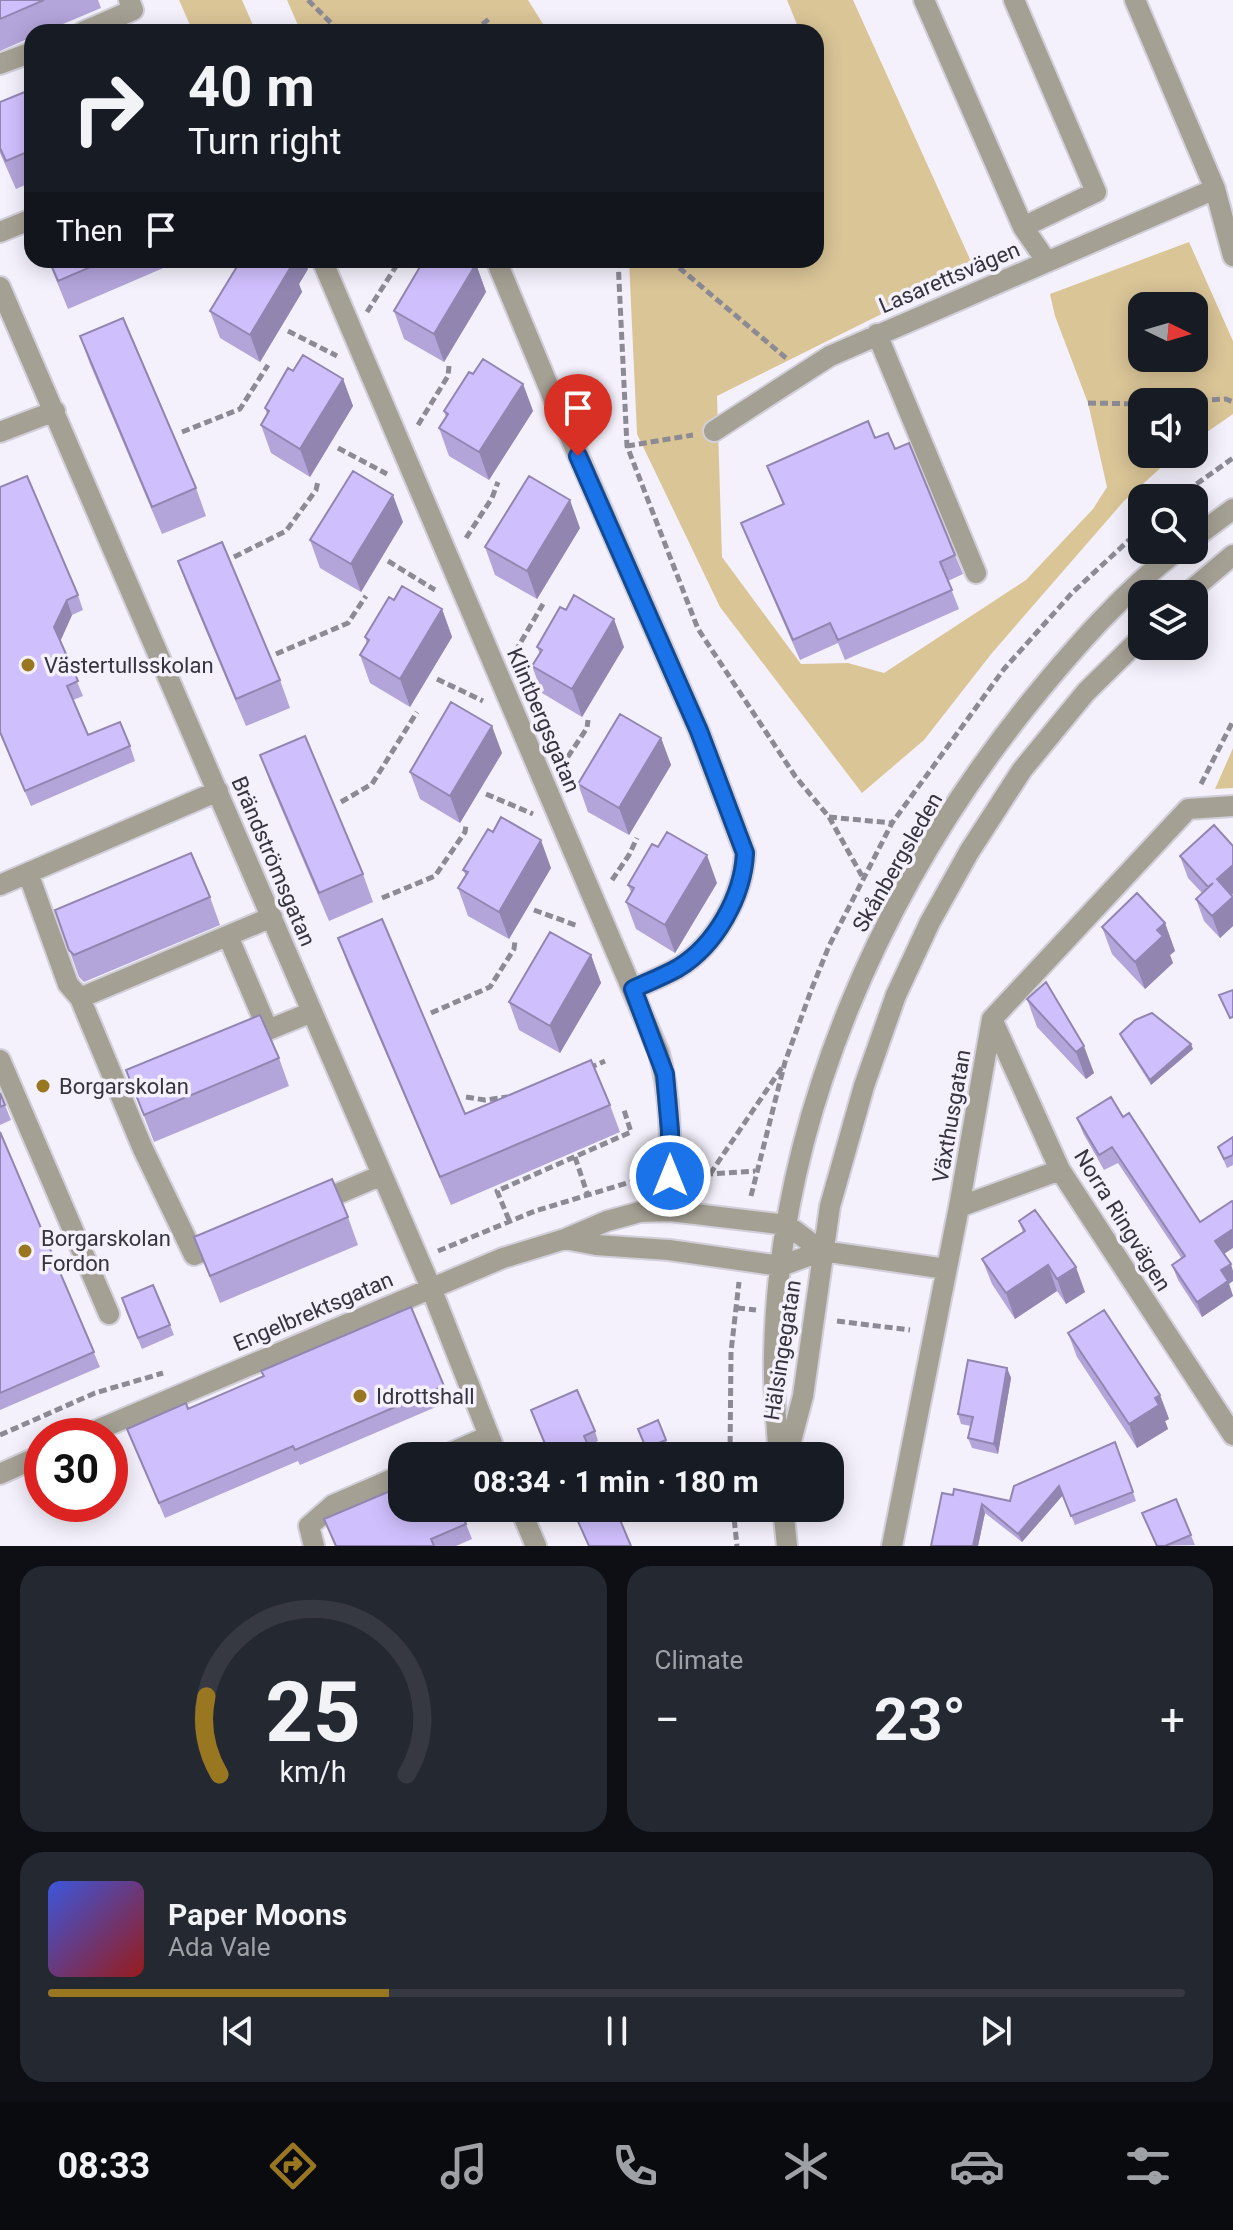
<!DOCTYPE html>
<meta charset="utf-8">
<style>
body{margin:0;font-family:Roboto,sans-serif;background:#242831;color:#f1f3f6;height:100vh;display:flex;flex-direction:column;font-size:30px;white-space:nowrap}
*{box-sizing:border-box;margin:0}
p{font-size:26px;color:#9ea1a6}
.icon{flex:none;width:44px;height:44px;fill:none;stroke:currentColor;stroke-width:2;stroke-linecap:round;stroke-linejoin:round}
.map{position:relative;height:1546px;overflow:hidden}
.drawer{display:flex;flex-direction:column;gap:20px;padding:20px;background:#0d0f14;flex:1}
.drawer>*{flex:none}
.banner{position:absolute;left:24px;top:24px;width:800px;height:244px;border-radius:24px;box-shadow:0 4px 20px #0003;background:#171b24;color:#f1f3f6;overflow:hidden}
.needle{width:52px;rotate:95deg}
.fabs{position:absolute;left:1128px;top:292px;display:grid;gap:16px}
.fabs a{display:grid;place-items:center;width:80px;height:80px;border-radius:16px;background:#171b24;box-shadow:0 4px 20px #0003;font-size:40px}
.speed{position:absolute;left:24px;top:1418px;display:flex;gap:16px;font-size:40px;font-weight:700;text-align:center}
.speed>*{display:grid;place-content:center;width:104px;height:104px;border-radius:50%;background:#171b24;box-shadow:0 4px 20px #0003;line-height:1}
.speed .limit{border:12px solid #d22;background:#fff;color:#111}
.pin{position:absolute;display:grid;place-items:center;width:68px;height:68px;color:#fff;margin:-82px -34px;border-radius:50% 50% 50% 0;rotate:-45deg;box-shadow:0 0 8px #0007}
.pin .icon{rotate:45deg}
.me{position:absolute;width:88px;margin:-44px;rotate:0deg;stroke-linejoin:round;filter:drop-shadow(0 0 6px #0008)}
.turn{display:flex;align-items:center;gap:28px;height:168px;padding:0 32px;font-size:36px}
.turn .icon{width:104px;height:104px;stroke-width:2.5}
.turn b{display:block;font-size:56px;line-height:68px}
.then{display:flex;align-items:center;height:76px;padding:0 32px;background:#0003;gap:16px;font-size:30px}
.big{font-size:60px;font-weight:700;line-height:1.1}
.drawer .tile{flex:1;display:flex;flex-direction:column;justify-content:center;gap:12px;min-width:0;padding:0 28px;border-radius:24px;background:#242831}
.drawer .dial{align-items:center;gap:0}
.dial svg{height:208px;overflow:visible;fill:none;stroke:#363941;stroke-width:7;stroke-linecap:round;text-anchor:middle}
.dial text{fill:#f1f3f6;stroke:none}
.song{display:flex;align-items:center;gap:24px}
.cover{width:96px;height:96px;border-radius:12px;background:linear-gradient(135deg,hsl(230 70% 55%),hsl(0 70% 35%))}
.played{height:8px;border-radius:4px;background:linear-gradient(90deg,#997721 30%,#363941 30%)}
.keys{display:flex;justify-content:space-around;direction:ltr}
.heat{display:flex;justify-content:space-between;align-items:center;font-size:44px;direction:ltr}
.drawer .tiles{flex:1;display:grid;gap:20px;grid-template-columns:1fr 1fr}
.tile:last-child{grid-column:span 2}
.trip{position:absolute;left:388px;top:1442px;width:456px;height:80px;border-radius:24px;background:#171b24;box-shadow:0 4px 20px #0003;font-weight:700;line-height:80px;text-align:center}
.tabs{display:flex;height:128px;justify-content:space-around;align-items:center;background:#090b0e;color:#9ea1a6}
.tabs .icon{width:56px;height:56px}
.tabs .current{color:#997721}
.tabs b{font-size:36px;color:#f1f3f6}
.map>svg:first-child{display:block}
.green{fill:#dac597;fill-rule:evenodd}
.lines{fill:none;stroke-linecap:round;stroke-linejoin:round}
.minor-casing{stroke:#d2cfda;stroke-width:24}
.path{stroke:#8c8a95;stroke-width:5;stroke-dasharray:8 4;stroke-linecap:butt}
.minor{stroke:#a5a094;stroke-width:20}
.wall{fill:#b3a4da}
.shaded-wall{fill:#9286b1}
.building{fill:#d0bffd;stroke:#9286b1;stroke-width:2}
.route-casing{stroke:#114b97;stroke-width:20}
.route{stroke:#1a73e8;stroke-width:14}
.poi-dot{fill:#997721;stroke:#f4f1fc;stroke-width:3}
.labels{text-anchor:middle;stroke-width:7;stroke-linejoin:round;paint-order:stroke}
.street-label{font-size:22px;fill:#36343f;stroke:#f4f1fc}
.poi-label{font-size:22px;fill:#36343f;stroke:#f4f1fc;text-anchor:start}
</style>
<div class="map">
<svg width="1233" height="1546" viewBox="0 0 1233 1546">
<rect width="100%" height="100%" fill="#f4f1fc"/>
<!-- green -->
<path class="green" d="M179,0H242L256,32H193Z
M287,0H528L548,32H301Z
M787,0H853L974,268L717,396L722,557L801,664L848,663L884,673L1026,580L1093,509L1107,487L1088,403L1055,316L1050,294L1189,242L1233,341V414L1194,441V402H1142V454H1176L1124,501L992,653L924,740L862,793L720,607L637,434L629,260H816V32H800ZM1142,306H1194V358H1142Z
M1233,748V788L1215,789Z"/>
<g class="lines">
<!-- minor casing -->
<g class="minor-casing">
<path id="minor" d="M924,0L1023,227L1047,262
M1014,0L1096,192L1023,227
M1135,0L1215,189L1233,256
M83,32L133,10L129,0
M0,64L32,52
M0,232L32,219
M322,260L659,1053C673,1104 670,1158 670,1211
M496,260L557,407L699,731L745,853C743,895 716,945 678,968C664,976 648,982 633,989
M0,287L431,1288L497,1456
M877,334L976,573
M714,431L830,356L1215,189
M0,432L55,411
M1194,538L1233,509
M1187,594L1233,555
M28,873L68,984L80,998L143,1149L194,1255L222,1243
M0,885L218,791
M228,936L268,1030
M80,998L272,917
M992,1019L1060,1170L1233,1435
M241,1041L312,1012
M0,1060L109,1314
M314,1204L382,1175
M959,1207L1060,1170
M565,1239L596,1245L669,1250L781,1266L822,1251L946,1269
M83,1436L503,1258L565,1239L607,1221L640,1212L670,1211L787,1225L822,1251
M444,1456L489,1436
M779,1456C776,1422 773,1388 774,1353C779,1117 884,883 1031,701C1075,647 1123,592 1178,550
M787,1456L803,1396L830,1206L864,1086L896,995L930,922L969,852L1022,770L1086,692L1142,637
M0,1474L42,1455
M520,1508L536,1546
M783,1508L787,1546
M314,1546L309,1526L333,1505L402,1475
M892,1546L959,1207L992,1019L1188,809L1233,806"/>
</g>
<!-- path -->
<path class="path" d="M308,0L340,32
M473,32L489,19
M618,260L627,446L698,629L795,776L829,817L862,876
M670,260L786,358
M367,312L400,260
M288,331L337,356
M1176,402L1226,399L1233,402
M1088,403L1142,404
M418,425L448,376L449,366
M182,432L240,409L268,365
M627,446L693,435
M338,448L387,474
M1177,498L1233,458
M466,538L492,498L498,482
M234,557L286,531L316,490L318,481
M388,561L435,590
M515,652L543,604
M276,654L348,623L366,596
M437,679L483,701
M561,767L587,728L588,720
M1201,784L1233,721
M486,794L533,814
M341,802L372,784L417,712
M829,817L892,823
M612,880L629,855L637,838
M382,898L435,876L465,832L466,826
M534,910L578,926
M431,1013L490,987L514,949L515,941
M589,1068L605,1061
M466,1097L485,1100L508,1097
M575,1157L587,1193
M710,1174L783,1066
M693,1175L755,1171
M751,1196L785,1062L812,988L829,946L892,823L1004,669L1072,593L1142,528
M509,1220L497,1191L631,1132L623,1107
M438,1251L535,1211L647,1177
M737,1308L756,1310
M837,1321L910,1330
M0,1435L95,1393L163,1373
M730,1456L731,1352L739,1282
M733,1508L737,1546"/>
<!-- minor -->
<use href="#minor" class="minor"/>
</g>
<!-- wall -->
<path class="wall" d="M0,0H98L101,8L44,32H32V37L0,51Z
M32,89V182L16,189L0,153V102Z
M48,260H182L68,309Z
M476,264L486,292L444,362L404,339L394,311Z
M308,269L299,284L302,292L260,362L220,338L210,311Z
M80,336L196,488L206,516L162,534L90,364Z
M293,371L343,379L353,406L310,477L271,453L261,425L267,414L265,408Z
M473,374L523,384L533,411L489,480L449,456L439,428L446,417L444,411Z
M875,438L895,449L955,555L963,574L948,581L959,609L845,660L838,643L800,660L749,543L741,523L783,505L767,466Z
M0,487L78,595L83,610L72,615L60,641L83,696L73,700L88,735L130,746L135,761L31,806L0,734Z
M403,522L361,592L320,568L310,540Z
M580,528L537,599L495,575L485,547Z
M178,561L280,680L290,708L246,726L188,588Z
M394,600L442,609L452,637L410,707L370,683L360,655L367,644L365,637Z
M537,647H624L582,717L542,693L532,666L540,654Z
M661,738L671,765L629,835L588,812L578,784Z
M502,753L460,823L420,799L410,772Z
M260,755L363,874L373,902L329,921L270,782Z
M493,832L551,868L509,939L468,916L458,888L466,876L463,870Z
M1180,856L1233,897V926L1220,938L1204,921L1196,899L1202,893L1188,878Z
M717,883L675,953L636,929L626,902L631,892L628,885Z
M210,897L220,925L84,982L79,977L55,910Z
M1165,923L1175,951L1170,955L1173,963L1145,989L1112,954L1102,927Z
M338,938L465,1114L610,1105L620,1132L451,1205L348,965Z
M591,955L601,983L560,1053L519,1030L509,1002Z
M1046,982L1094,1073L1086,1079L1037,1027L1027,999Z
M1120,1034L1193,1049L1151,1085L1122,1039Z
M279,1058L289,1086L154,1142L126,1070Z
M0,1093L11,1120L0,1125Z
M1123,1117L1224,1254L1229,1284L1233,1296L1202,1317L1178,1280L1172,1265L1182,1259L1118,1163L1104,1170L1083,1133L1077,1118Z
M0,1132L100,1367L0,1410Z
M1233,1137V1165L1227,1168L1218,1147Z
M348,1217L358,1245L220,1303L194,1237Z
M1019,1221L1085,1292L1066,1304L1057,1291L1015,1319L992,1284L982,1259L1023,1232Z
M125,1309L170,1325L174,1335L142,1349Z
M1068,1333L1160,1395L1169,1419L1165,1421L1168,1429L1137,1448L1077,1357Z
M1007,1368L1011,1378L998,1454L972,1448L968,1438L971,1426L961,1424L958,1414Z
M444,1386L450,1401L300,1465L298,1461L165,1518L127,1429L188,1409Z
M534,1420L595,1431L598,1441L588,1445Z
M658,1420L668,1445L648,1454L638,1429Z
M1115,1442L1136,1501L1075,1525L1063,1495L1022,1542L985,1513L978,1546H931L953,1495L1010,1501Z
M1176,1499L1195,1545L1156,1546Z
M324,1519L466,1524L472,1539L456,1546H335Z"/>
<!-- shaded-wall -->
<path class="shaded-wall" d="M286,260H304L308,269L299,284L302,292L260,362L250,335Z
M476,264L486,292L444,362L434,334Z
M343,379L353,406L310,477L300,449Z
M523,384L533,411L489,480L479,452Z
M393,495L403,522L361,592L351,564Z
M570,500L580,528L537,599L527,571Z
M67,600L72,615L60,642L54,627Z
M442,609L452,637L410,707L400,679Z
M614,619L624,647L582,717L572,689Z
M492,726L502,753L460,823L450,796Z
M661,738L671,765L629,835L619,808Z
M541,840L551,868L509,939L499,912Z
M707,855L717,883L675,953L665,925Z
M1233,865V894L1225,901L1217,879Z
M1233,897V926L1220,938L1212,916Z
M1165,923L1175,951L1170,955L1173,963L1145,989L1135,962L1157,930Z
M591,955L601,983L560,1053L550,1026Z
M1191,1044L1193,1049L1151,1085L1150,1080Z
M1084,1046L1094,1073L1086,1079L1076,1052Z
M1233,1229V1248L1221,1256L1215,1241Z
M1231,1264L1233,1271V1281L1229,1284L1233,1296L1202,1317L1197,1302L1221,1270Z
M1048,1265L1057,1291L1015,1319L1006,1293Z
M1076,1267L1085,1292L1066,1304L1057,1279Z
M1007,1368L1011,1378L998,1454L994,1444Z
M1160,1395L1169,1419L1165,1421L1168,1429L1137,1448L1129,1424L1155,1398Z
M1059,1486L1063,1495L1022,1542L1018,1534Z
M982,1504L985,1513L978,1546H973Z"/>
<!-- building -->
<path class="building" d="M0,0H44L0,19Z
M32,89V150L6,161L0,148V102Z
M49,260H107L58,281Z
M241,260H286V261L292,265L250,335L210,311Z
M424,260H469L476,264L434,334L394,311Z
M123,318L196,488L152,507L80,336Z
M303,355L343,379L300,449L261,425L269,411L265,408L288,368L293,371Z
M483,359L523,384L479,452L439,428L448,414L444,411L469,372L473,374Z
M868,421L875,438L888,433L895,449L909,443L955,555L940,562L952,590L838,640L830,623L793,640L741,523L784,504L767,466Z
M353,471L393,495L351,564L310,540Z
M27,476L78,595L67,600L54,627L78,681L67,686L88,735L120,722L130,746L25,791L0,732V487Z
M529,476L570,500L527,571L485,547Z
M222,542L280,680L236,699L178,561Z
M402,586L442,609L400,679L360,655L369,640L365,637L389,597L394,600Z
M574,595L614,619L572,689L532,666L542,650L537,647L560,607L566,610Z
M451,702L492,726L450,796L410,772Z
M620,714L661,738L619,808L578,784Z
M305,736L363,874L319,893L260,755Z
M501,817L541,840L499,912L458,888L468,872L463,870L488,829L493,832Z
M1214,825L1233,846V865L1217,879L1233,897L1212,916L1196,899L1213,883L1208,887L1180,856Z
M667,832L707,855L665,925L626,902L634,888L628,885L652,844L658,847Z
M191,853L210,897L74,955L69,950L55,910Z
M1137,893L1165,923L1157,930L1163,936L1135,962L1102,927Z
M382,919L465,1114L591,1060L610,1105L440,1177L338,938Z
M550,932L591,955L550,1026L509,1002Z
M1046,982L1084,1046L1076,1052L1027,999Z
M1233,990V1017L1230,1018L1219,995Z
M1152,1013L1191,1044L1150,1080L1120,1034L1135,1020Z
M260,1015L279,1058L144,1115L126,1070Z
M0,1093L5,1105L0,1107Z
M1111,1097L1123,1117L1129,1113L1200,1222L1232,1201L1233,1202V1229L1215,1241L1231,1264L1221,1270L1228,1281L1197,1302L1172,1265L1185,1256L1112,1147L1099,1155L1077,1118Z
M0,1132L94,1352L0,1393Z
M1233,1137V1155L1224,1159L1218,1147Z
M332,1179L348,1217L210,1276L194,1237Z
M1035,1210L1076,1267L1057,1279L1048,1265L1006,1293L982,1259L1025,1231L1019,1221Z
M153,1285L170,1325L138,1338L122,1298Z
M411,1307L444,1386L295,1450L293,1446L159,1503L127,1429L186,1403L188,1409L264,1376L261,1371Z
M1104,1310L1160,1395L1155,1398L1159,1405L1129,1424L1068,1333Z
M968,1360L1007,1368L994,1444L968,1438L973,1417L958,1414Z
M577,1390L595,1431L584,1436L593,1456H550L531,1410Z
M658,1420L666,1440L646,1448L638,1429Z
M1115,1442L1133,1492L1071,1516L1059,1486L1018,1534L982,1504L973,1546H931L942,1493L953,1495L954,1489L1010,1501L1014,1486Z
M402,1486V1508H459L466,1524L431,1539L434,1546H336L324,1519Z
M1176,1499L1191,1535L1165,1546H1157L1142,1513Z
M572,1508H615L631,1546H589Z"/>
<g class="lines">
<!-- route casing -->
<g class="route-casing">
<path id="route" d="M578,456L699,731L745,853C743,896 716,945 678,968C664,976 648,982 633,989L665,1074L670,1131V1176"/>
</g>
<!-- route -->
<use href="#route" class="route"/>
</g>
<!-- markers -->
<g class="poi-dot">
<circle cx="28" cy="665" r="8"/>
<circle cx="43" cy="1086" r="8"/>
<circle cx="25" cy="1251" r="8"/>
<circle cx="360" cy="1396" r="8"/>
</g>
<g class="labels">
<!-- street labels -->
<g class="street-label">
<text transform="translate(949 277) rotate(-23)" y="8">Lasarettsvägen</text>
<text transform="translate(544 720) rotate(67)" y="8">Klintbergsgatan</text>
<text transform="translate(274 861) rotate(67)" y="8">Brändströmsgatan</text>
<text transform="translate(897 862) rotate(-60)" y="8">Skånbergsleden</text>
<text transform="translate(951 1116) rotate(-80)" y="8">Växthusgatan</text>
<text transform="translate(1123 1220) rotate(58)" y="8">Norra Ringvägen</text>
<text transform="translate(313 1311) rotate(-23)" y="8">Engelbrektsgatan</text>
<text transform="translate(782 1350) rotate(-81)" y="8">Hälsingegatan</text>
</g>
<!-- poi labels -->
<g class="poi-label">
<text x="44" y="673">Västertullsskolan</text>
<text x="59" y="1094">Borgarskolan</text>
<text x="41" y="1246">Borgarskolan<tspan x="41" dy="25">Fordon</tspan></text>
<text x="376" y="1404">Idrottshall</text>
</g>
</g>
</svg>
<div class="fabs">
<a><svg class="needle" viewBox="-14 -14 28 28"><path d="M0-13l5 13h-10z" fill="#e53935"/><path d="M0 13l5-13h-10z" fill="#9ea1a6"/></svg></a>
<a><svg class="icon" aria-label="sound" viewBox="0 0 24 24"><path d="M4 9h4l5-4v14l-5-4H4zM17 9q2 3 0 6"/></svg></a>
<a><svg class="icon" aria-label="search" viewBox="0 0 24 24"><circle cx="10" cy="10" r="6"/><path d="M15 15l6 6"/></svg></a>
<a><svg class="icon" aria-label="layers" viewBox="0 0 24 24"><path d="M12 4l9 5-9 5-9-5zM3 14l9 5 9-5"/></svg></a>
</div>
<div class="speed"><div class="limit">30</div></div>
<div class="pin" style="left:578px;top:456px;background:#d93025"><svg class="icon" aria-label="arrive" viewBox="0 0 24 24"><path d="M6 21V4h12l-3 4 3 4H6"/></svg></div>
<svg class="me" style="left:670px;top:1176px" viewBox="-20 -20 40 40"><circle r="17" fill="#1a73e8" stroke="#fff" stroke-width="3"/><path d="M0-11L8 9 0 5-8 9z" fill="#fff"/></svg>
<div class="trip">08:34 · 1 min · 180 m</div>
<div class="banner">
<div class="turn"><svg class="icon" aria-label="right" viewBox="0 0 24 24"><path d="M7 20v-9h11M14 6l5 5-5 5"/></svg><div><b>40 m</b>Turn right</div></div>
<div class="then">Then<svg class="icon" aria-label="arrive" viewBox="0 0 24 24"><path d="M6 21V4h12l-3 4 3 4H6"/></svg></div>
</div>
</div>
<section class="drawer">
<div class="tiles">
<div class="tile dial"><svg viewBox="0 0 100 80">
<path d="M14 69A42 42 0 1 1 86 69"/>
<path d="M14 69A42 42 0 0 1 9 39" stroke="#997721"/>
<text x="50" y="56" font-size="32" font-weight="700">25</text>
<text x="50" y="72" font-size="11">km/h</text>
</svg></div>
<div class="tile"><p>Climate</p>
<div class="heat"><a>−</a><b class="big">23°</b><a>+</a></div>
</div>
<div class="tile">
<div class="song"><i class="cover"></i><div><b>Paper Moons</b><p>Ada Vale</p></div></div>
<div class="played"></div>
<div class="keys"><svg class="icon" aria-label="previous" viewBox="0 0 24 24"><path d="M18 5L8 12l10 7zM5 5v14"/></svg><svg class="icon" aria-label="pause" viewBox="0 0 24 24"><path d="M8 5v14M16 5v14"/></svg><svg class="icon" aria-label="next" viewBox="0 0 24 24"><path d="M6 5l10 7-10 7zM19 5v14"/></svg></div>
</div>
</div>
</section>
<nav class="tabs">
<b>08:33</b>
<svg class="icon current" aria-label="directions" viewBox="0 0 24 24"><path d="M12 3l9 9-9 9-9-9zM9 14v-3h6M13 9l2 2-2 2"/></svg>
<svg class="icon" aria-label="music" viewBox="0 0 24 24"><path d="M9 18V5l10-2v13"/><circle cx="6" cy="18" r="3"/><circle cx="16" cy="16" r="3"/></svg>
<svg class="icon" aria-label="phone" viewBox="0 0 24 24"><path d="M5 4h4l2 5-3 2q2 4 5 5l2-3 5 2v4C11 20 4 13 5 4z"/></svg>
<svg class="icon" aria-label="climate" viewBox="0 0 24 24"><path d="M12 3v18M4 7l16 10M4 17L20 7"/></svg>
<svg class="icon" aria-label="car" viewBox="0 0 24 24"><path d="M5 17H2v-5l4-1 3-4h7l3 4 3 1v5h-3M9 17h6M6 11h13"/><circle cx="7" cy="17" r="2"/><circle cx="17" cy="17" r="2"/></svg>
<svg class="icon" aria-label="filters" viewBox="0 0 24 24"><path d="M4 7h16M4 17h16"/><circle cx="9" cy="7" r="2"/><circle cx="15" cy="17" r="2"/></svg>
</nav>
